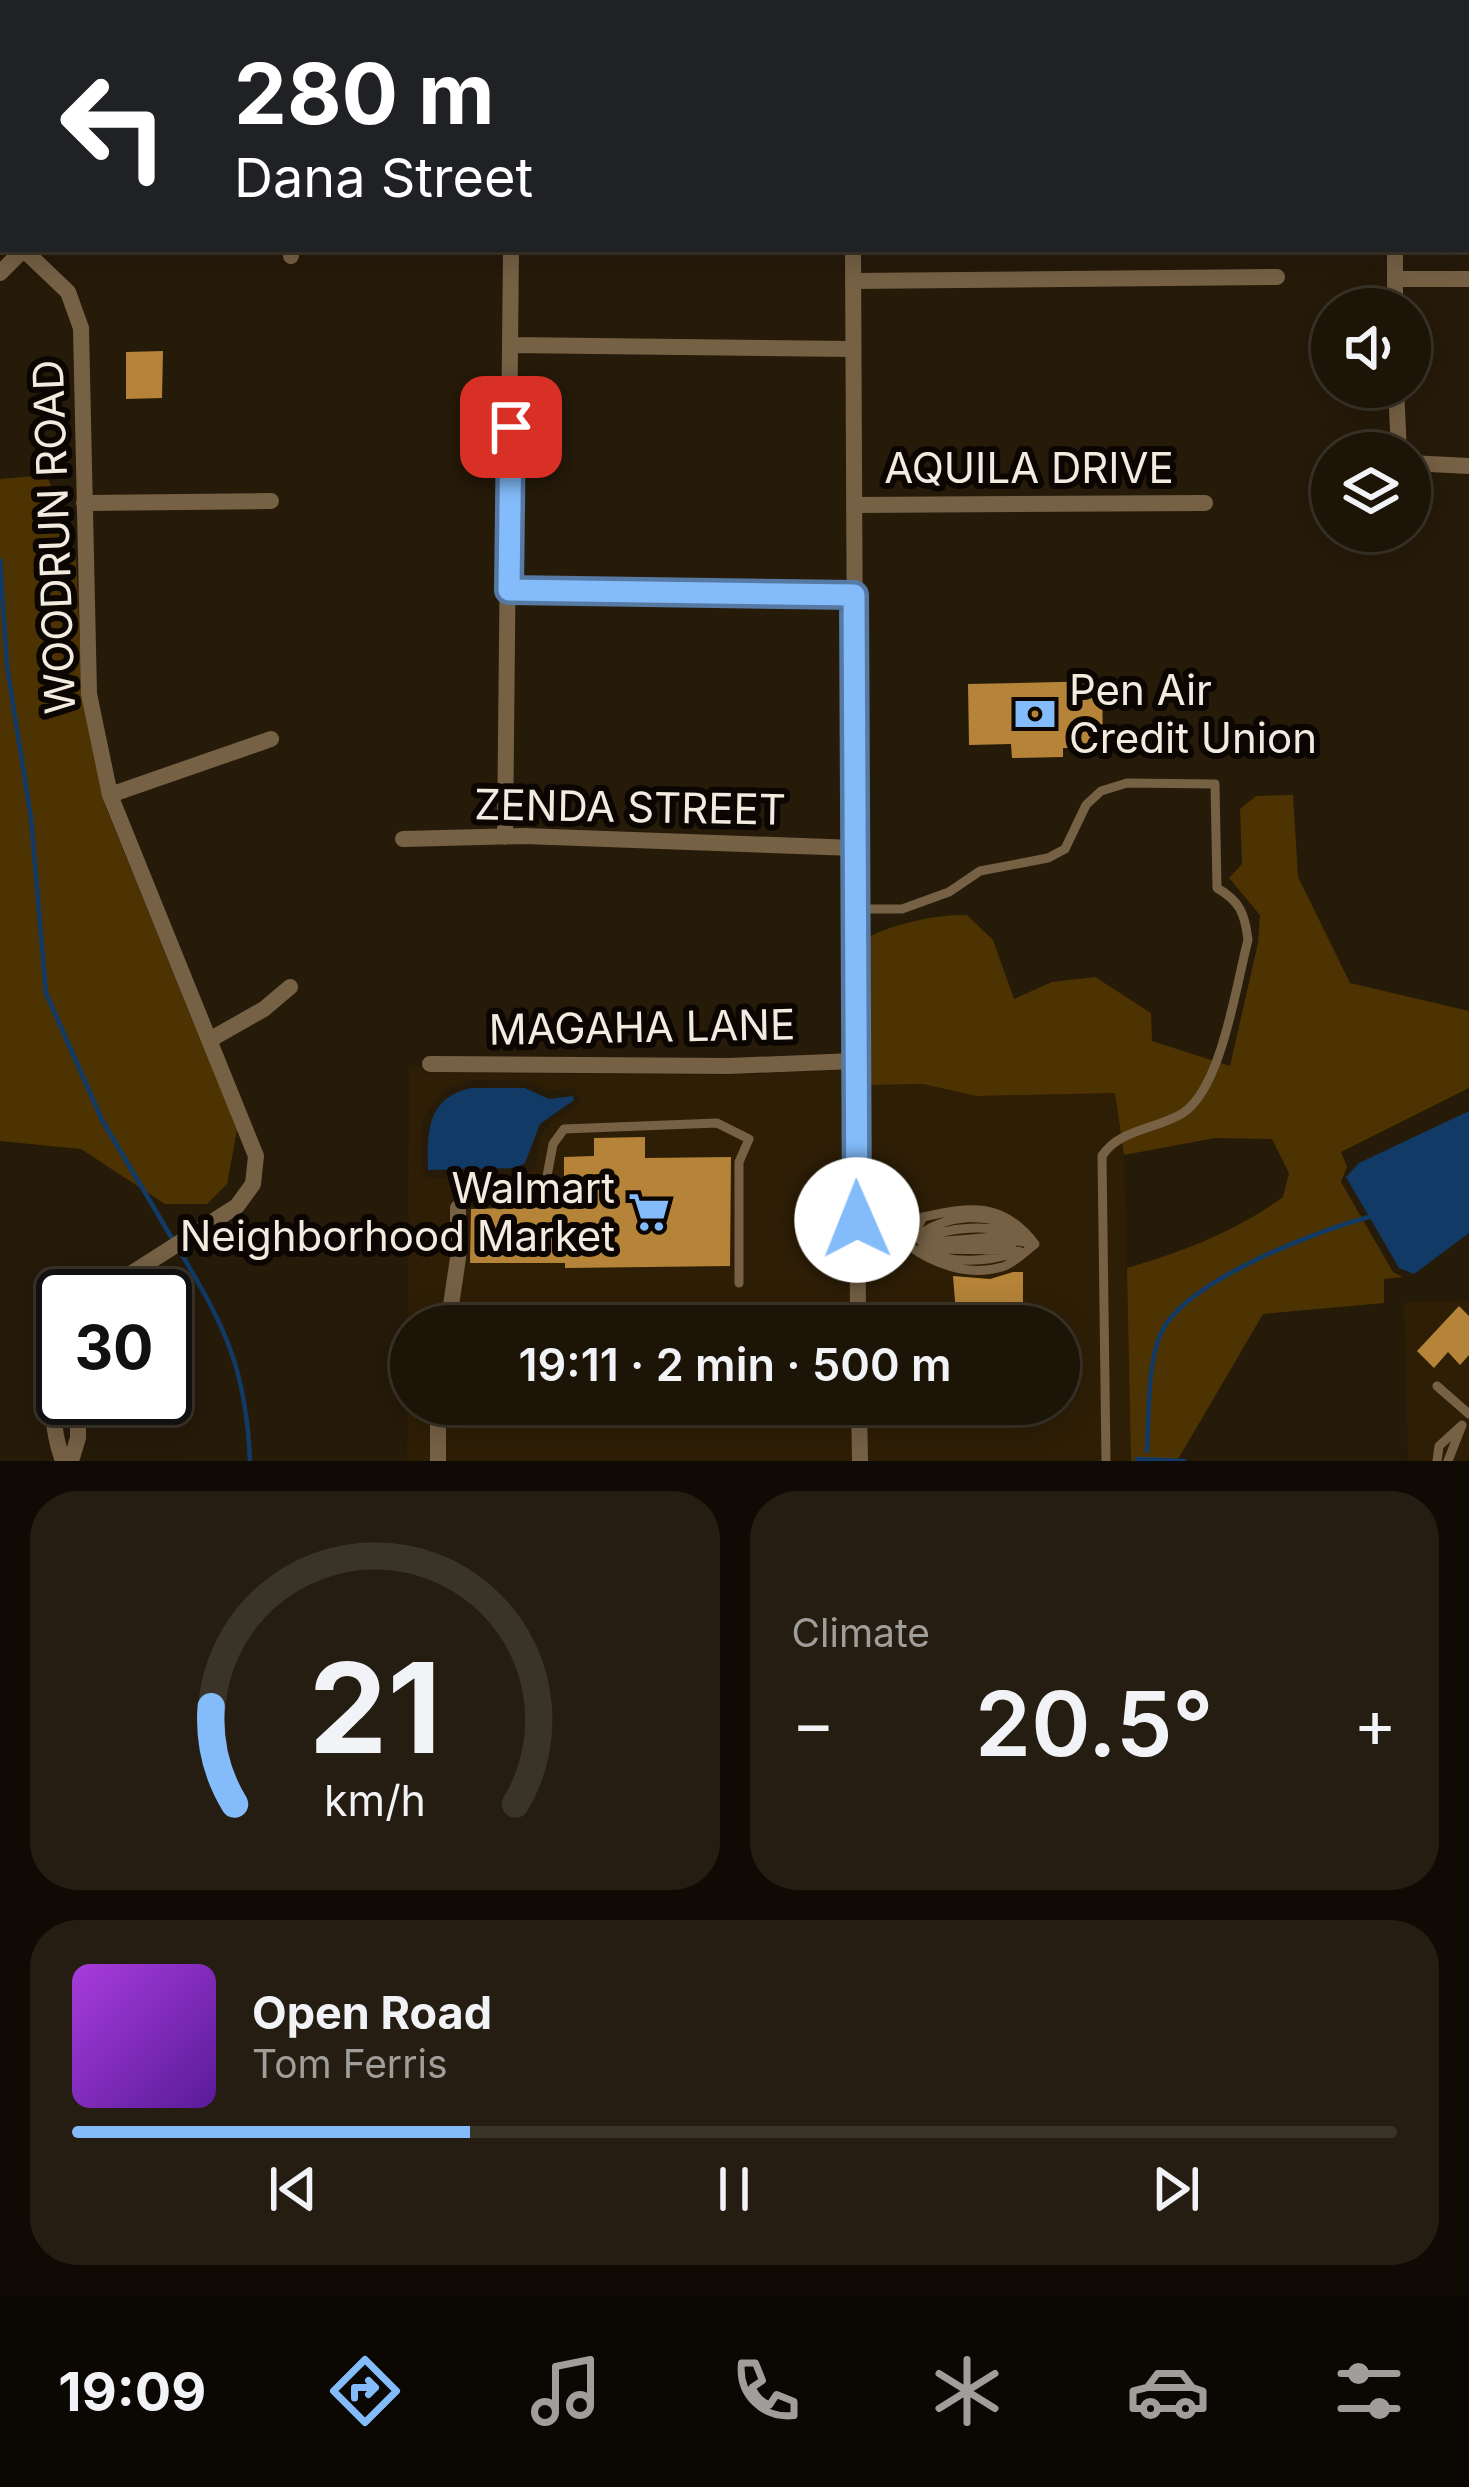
<!DOCTYPE html>
<meta charset="utf-8">
<style>
body{margin:0;font-family:Inter,sans-serif;background:#251d11;color:#f1f3f6;height:100vh;display:flex;flex-direction:column;font-size:45px;white-space:nowrap}
*{box-sizing:border-box;margin:0}
p{font-size:39px;color:#a09e9b}
.icon{flex:none;width:66px;height:66px;fill:none;stroke:currentColor;stroke-width:2;stroke-linecap:round;stroke-linejoin:round}
.map{position:relative;height:1461px;overflow:hidden}
.side{display:flex;flex-direction:column;gap:30px;padding:30px;background:#0f0b04;flex:1}
.side>*{flex:none}
.top-card{position:absolute;left:0px;top:0px;width:1470px;height:252px;box-shadow:0 6px 30px #0003,0 0 0 3px #3a3328;background:#202124;color:#fff;overflow:hidden}
.controls{position:absolute;left:1311px;top:288px;display:grid;gap:24px}
.controls a{display:grid;place-items:center;width:120px;height:120px;border-radius:50%;background:#1c1407;box-shadow:0 6px 30px #0003,0 0 0 3px #3a3328;font-size:60px}
.speed{position:absolute;left:36px;top:1269px;display:flex;gap:24px;font-size:60px;font-weight:700;text-align:center}
.speed>*{display:grid;place-content:center;width:156px;height:156px;border-radius:50%;background:#1c1407;box-shadow:0 6px 30px #0003,0 0 0 3px #3a3328;line-height:1}
.speed .limit{border:6px solid #111;border-radius:18px;background:#fff;color:#111}
.pin{position:absolute;display:grid;place-items:center;width:102px;height:102px;color:#fff;margin:-51px;border-radius:24px;box-shadow:0 6px 18px #0006}
.me{position:absolute;width:132px;margin:-66px;rotate:359deg;stroke-linejoin:round;filter:drop-shadow(0 0 9px #0008)}
.turn{display:flex;align-items:center;gap:42px;height:252px;padding:0 36px;font-size:54px}
.turn .icon{width:156px;height:156px;stroke-width:2.5}
.turn b{display:block;font-size:84px;line-height:102px}
.big{font-size:90px;font-weight:600;line-height:1.1}
.side .tile{flex:1;display:flex;flex-direction:column;justify-content:center;gap:18px;min-width:0;padding:0 42px;border-radius:48px;background:#251d11}
.side .dial{align-items:center;gap:0}
.dial svg{height:312px;overflow:visible;fill:none;stroke:#3a3328;stroke-width:7;stroke-linecap:round;text-anchor:middle}
.dial text{fill:#f1f3f6;stroke:none}
.song{display:flex;align-items:center;gap:36px}
.cover{width:144px;height:144px;border-radius:18px;background:linear-gradient(135deg,hsl(280 70% 55%),hsl(270 70% 35%))}
.played{height:12px;border-radius:6px;background:linear-gradient(90deg,#84bcfb 30%,#3a3328 30%)}
.keys{display:flex;justify-content:space-around;direction:ltr}
.heat{display:flex;justify-content:space-between;align-items:center;font-size:66px;direction:ltr}
.side .tiles{flex:1;display:grid;gap:30px;grid-template-columns:1fr 1fr}
.tile:last-child{grid-column:span 2}
.trip{position:absolute;left:390px;top:1305px;width:690px;height:120px;border-radius:60px;background:#1c1407;box-shadow:0 6px 30px #0003,0 0 0 3px #3a3328;font-weight:600;line-height:120px;text-align:center}
.dock{display:flex;height:192px;justify-content:space-around;align-items:center;background:#0b0803;color:#a09e9b}
.dock .icon{width:84px;height:84px}
.dock .current{color:#84bcfb}
.dock b{font-size:54px;color:#f1f3f6}
.map>svg:first-child{display:block}
.built{fill:#2e1e06;fill-rule:evenodd}
.green{fill:#4e3302}
.water{fill:#113b66}
.lines{fill:none;stroke-linecap:round;stroke-linejoin:round}
.stream{stroke:#113b66;stroke-width:4.5}
.building{fill:#b58439}
.service{stroke:#766145;stroke-width:9}
.minor{stroke:#766145;stroke-width:16}
.route-casing{stroke:#567aa3;stroke-width:30}
.route{stroke:#84bcfb;stroke-width:21}
.labels{text-anchor:middle;stroke-width:12;stroke-linejoin:round;paint-order:stroke}
.street-label{font-size:42px;fill:#f3ebe0;stroke:#0b0602}
.poi-label{font-size:42px;fill:#f3ebe0;stroke:#0b0602;text-anchor:start}
</style>
<div class="map">
<svg width="1469" height="1461" viewBox="0 0 1469 1461">
<rect width="100%" height="100%" fill="#261a09"/>
<!-- built -->
<path class="built" d="M409,1067H422L423,1073L729,1075L848,1070L851,1326H455L466,1258L465,1201L451,1200V1257L440,1326H411V1404H430V1461H407ZM471,1080L526,1081L550,1091L573,1088L580,1099L577,1107L553,1119L540,1137L535,1169L516,1175L429,1178L422,1170L423,1119L443,1091Z
M923,1084L976,1096L1115,1093L1124,1155L1131,1461H867V1404H1059V1326H866L863,1085Z
M1469,1301V1461H1408L1404,1302Z
M445,1404H851L852,1461H445Z"/>
<!-- green -->
<path class="green" d="M47,475L76,555L82,694L105,805L237,1130L227,1184L207,1204H165L81,1149L0,1141V479Z
M1293,795L1298,877L1350,983L1469,1011V1088L1341,1152L1347,1167L1341,1182L1393,1272L1403,1277L1384,1279V1303L1263,1314L1177,1461H1131L1127,1268C1182,1252 1237,1231 1283,1197L1289,1173L1272,1139L1215,1138L1124,1155L1115,1093L976,1096L923,1084L863,1085L865,938C899,923 930,915 967,915L993,940L1014,999L1052,982L1095,977L1151,1013L1152,1041L1230,1066L1258,943L1260,915L1229,878L1242,864L1240,809L1256,796Z"/>
<!-- water -->
<path class="water" d="M471,1088H525L549,1099L573,1096L574,1100L540,1124L525,1163L516,1168L428,1170C427,1131 427,1098 471,1088Z
M1469,1111V1233L1414,1274L1399,1268L1346,1177L1359,1163Z"/>
<g class="lines">
<!-- stream -->
<path class="stream" d="M86,3L90,0
M0,67L3,65
M0,560L7,666L31,818L46,993L102,1120L173,1240
M179,1250C226,1328 246,1369 250,1461
M1147,1451C1149,1418 1147,1361 1162,1331C1188,1280 1316,1231 1369,1217
M1137,1459L1184,1461"/>
</g>
<!-- building -->
<path class="building" d="M163,351L162,398L126,399V352Z
M1102,681L1103,748H1063V757L1012,758L1011,744L969,745L968,684Z
M645,1137V1158L731,1157L730,1266L565,1268V1263H470L471,1209L559,1207L564,1203V1157L594,1156V1138Z
M1013,1272H1023V1326H957L953,1276L990,1279Z
M1459,1306L1469,1316V1355L1460,1365L1448,1352L1434,1368L1417,1351Z"/>
<g class="lines">
<!-- service -->
<path class="service" d="M855,909H902L949,892L980,871L1048,858L1065,849L1086,805L1101,791L1127,783L1215,784L1217,888C1240,901 1245,914 1248,940C1236,985 1222,1087 1183,1113C1158,1129 1119,1129 1102,1156L1106,1461
M458,1208L469,1190L545,1187L553,1144L564,1129L717,1123L749,1139L739,1162V1283
M916,1238C941,1214 995,1210 1022,1233
M920,1240C947,1227 992,1223 1020,1236
M922,1243L994,1237L1035,1244
M908,1245L923,1217C972,1206 1003,1202 1035,1244
M908,1245C933,1264 969,1277 1002,1267C1013,1264 1026,1251 1035,1244
M933,1245H1012
M928,1249L1006,1250
M919,1250C951,1264 987,1263 1019,1251
M1437,1386L1469,1414
M1437,1461L1439,1446L1462,1425L1448,1461"/>
<!-- minor -->
<path class="minor" d="M274,0V3
M850,0V3
M1394,3V0
M1467,91H1469
M23,249L68,292L81,328L89,694L110,795L256,1156L253,1184L237,1206L96,1296
M290,249L291,256
M853,249L858,1326
M1395,249V309
M0,273L24,249
M1395,279H1469
M853,281L1277,277
M511,345L852,349
M1396,387L1399,453
M1410,463L1469,466
M84,503L271,501
M854,505L1205,503
M509,590L854,595
M110,795L271,739
M505,837L511,249
M403,839L524,836L855,848
M211,1039L264,1009L290,987
M430,1064L729,1066L855,1061
M448,1326L458,1258V1208
M438,1404V1461
M859,1404L860,1461
M63,1461C54,1436 47,1397 63,1374
M71,1461L78,1438V1398"/>
</g>
<g class="lines">
<!-- route casing -->
<g class="route-casing">
<path id="route" d="M511,427L509,590L854,595L857,1220"/>
</g>
<!-- route -->
<use href="#route" class="route"/>
</g>
<!-- icons -->
<defs>
<g id="bank-bare" transform="scale(3.24)"><path d="M-6-4H6V4H-6ZM0-2.3a2.3 2.3 0 1 0 0 4.6a2.3 2.3 0 1 0 0-4.6Z" fill="#84bcfb" stroke="#0b0602" stroke-width="2.5" paint-order="stroke"/></g>
<g id="supermarket-bare" transform="scale(3.24)"><path d="M-6-5.5h2.5l.6 2H6L4.5 2H-2.5L-4.4-4H-6ZM-1.5 3.2a1.3 1.3 0 1 0 .1 0ZM3 3.2a1.3 1.3 0 1 0 .1 0Z" fill="#84bcfb" stroke="#0b0602" stroke-width="2.5" paint-order="stroke"/></g>
</defs>
<g fill-rule="evenodd">
<use href="#bank-bare" x="1035" y="714"/>
<use href="#supermarket-bare" x="649" y="1212"/>
</g>
<g class="labels">
<!-- street labels -->
<g class="street-label">
<text x="1029" y="483">AQUILA DRIVE</text>
<text transform="translate(54 537) rotate(-92)" y="15">WOODRUN ROAD</text>
<text transform="translate(630 807) rotate(1)" y="15">ZENDA STREET</text>
<text transform="translate(642 1027) rotate(-1)" y="15">MAGAHA LANE</text>
</g>
<!-- poi labels -->
<g class="poi-label">
<text x="1069" y="705">Pen Air<tspan x="1069" dy="48">Credit Union</tspan></text>
<text x="615" y="1203" text-anchor="end">Walmart<tspan x="615" dy="48">Neighborhood Market</tspan></text>
</g>
</g>
</svg>
<div class="controls">
<a><svg class="icon" aria-label="sound" viewBox="0 0 24 24"><path d="M4 9h4l5-4v14l-5-4H4zM17 9q2 3 0 6"/></svg></a>
<a><svg class="icon" aria-label="layers" viewBox="0 0 24 24"><path d="M12 4l9 5-9 5-9-5zM3 14l9 5 9-5"/></svg></a>
</div>
<div class="speed"><div class="limit">30</div></div>
<div class="pin" style="left:511px;top:427px;background:#d93025"><svg class="icon" aria-label="arrive" viewBox="0 0 24 24"><path d="M6 21V4h12l-3 4 3 4H6"/></svg></div>
<svg class="me" style="left:857px;top:1220px" viewBox="-20 -20 40 40"><circle r="19" fill="#fff"/><path d="M0-13L10 11 0 6-10 11z" fill="#84bcfb"/></svg>
<div class="trip">19:11 · 2 min · 500 m</div>
<div class="top-card">
<div class="turn"><svg class="icon" aria-label="left" viewBox="0 0 24 24"><path d="M17 20v-9H6M10 6l-5 5 5 5"/></svg><div><b>280 m</b>Dana Street</div></div>
</div>
</div>
<section class="side">
<div class="tiles">
<div class="tile dial"><svg viewBox="0 0 100 80">
<path d="M14 69A42 42 0 1 1 86 69"/>
<path d="M14 69A42 42 0 0 1 8 44" stroke="#84bcfb"/>
<text x="50" y="56" font-size="32" font-weight="700">21</text>
<text x="50" y="72" font-size="11">km/h</text>
</svg></div>
<div class="tile"><p>Climate</p>
<div class="heat"><a>−</a><b class="big">20.5°</b><a>+</a></div>
</div>
<div class="tile">
<div class="song"><i class="cover"></i><div><b>Open Road</b><p>Tom Ferris</p></div></div>
<div class="played"></div>
<div class="keys"><svg class="icon" aria-label="previous" viewBox="0 0 24 24"><path d="M18 5L8 12l10 7zM5 5v14"/></svg><svg class="icon" aria-label="pause" viewBox="0 0 24 24"><path d="M8 5v14M16 5v14"/></svg><svg class="icon" aria-label="next" viewBox="0 0 24 24"><path d="M6 5l10 7-10 7zM19 5v14"/></svg></div>
</div>
</div>
</section>
<nav class="dock">
<b>19:09</b>
<svg class="icon current" aria-label="directions" viewBox="0 0 24 24"><path d="M12 3l9 9-9 9-9-9zM9 14v-3h6M13 9l2 2-2 2"/></svg>
<svg class="icon" aria-label="music" viewBox="0 0 24 24"><path d="M9 18V5l10-2v13"/><circle cx="6" cy="18" r="3"/><circle cx="16" cy="16" r="3"/></svg>
<svg class="icon" aria-label="phone" viewBox="0 0 24 24"><path d="M5 4h4l2 5-3 2q2 4 5 5l2-3 5 2v4C11 20 4 13 5 4z"/></svg>
<svg class="icon" aria-label="climate" viewBox="0 0 24 24"><path d="M12 3v18M4 7l16 10M4 17L20 7"/></svg>
<svg class="icon" aria-label="car" viewBox="0 0 24 24"><path d="M5 17H2v-5l4-1 3-4h7l3 4 3 1v5h-3M9 17h6M6 11h13"/><circle cx="7" cy="17" r="2"/><circle cx="17" cy="17" r="2"/></svg>
<svg class="icon" aria-label="filters" viewBox="0 0 24 24"><path d="M4 7h16M4 17h16"/><circle cx="9" cy="7" r="2"/><circle cx="15" cy="17" r="2"/></svg>
</nav>
